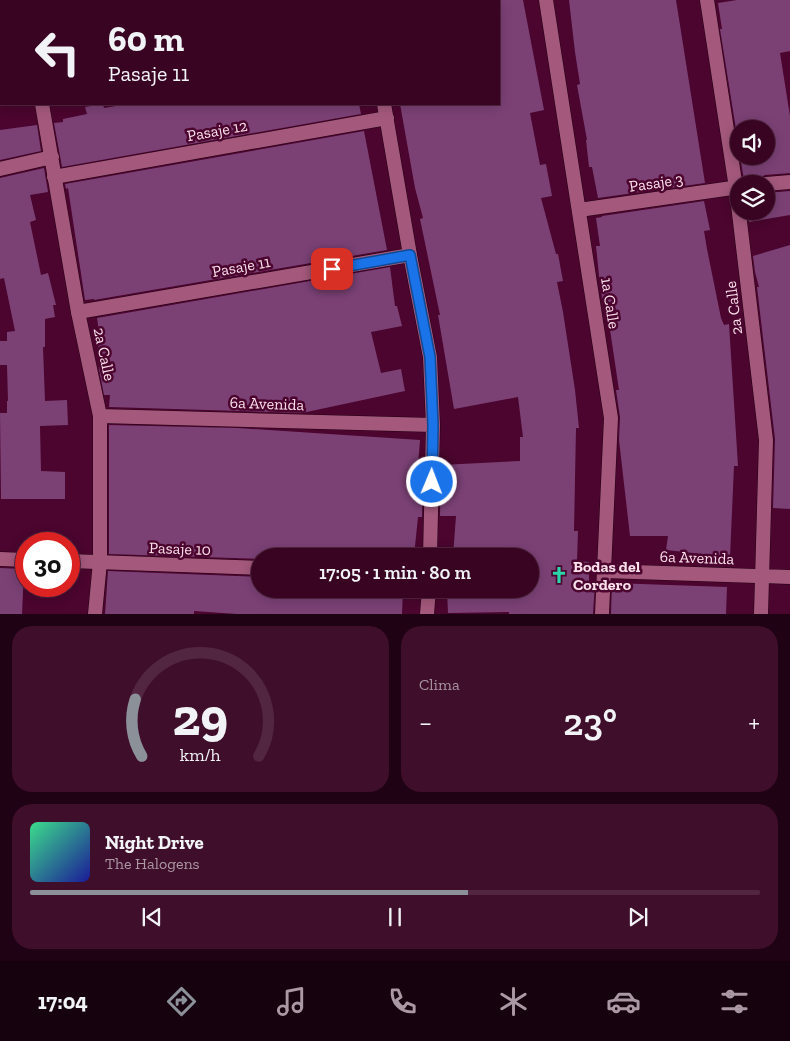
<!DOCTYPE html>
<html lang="es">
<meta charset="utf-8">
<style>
body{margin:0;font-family:"Zilla Slab",serif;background:#3f0e2a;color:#f1f3f6;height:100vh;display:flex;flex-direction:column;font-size:19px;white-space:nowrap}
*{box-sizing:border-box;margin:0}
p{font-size:16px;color:#ab98a5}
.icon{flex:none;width:28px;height:28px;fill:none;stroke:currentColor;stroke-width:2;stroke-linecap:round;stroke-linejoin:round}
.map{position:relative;height:614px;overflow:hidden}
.drawer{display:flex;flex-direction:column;gap:12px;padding:12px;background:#1f0213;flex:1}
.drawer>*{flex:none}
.guide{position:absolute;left:0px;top:0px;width:500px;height:105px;box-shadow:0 2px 12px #0003,0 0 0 1px #522540;background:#380422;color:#f1f3f6;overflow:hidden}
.controls{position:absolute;left:730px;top:120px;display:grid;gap:10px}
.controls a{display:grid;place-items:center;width:45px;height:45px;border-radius:50%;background:#380422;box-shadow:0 2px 12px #0003,0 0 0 1px #522540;font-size:25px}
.speed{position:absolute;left:15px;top:532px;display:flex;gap:10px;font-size:25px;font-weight:700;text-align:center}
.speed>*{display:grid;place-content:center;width:65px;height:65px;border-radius:50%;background:#380422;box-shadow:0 2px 12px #0003,0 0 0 1px #522540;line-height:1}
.speed .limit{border:8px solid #d22;background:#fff;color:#111}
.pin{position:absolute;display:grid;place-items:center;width:42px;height:42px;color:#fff;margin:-21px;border-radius:10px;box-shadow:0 2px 8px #0006}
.me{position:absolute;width:55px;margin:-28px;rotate:1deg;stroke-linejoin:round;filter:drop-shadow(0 0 4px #0008)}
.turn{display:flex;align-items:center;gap:18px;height:105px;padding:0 25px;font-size:22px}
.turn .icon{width:65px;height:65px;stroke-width:2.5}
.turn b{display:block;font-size:35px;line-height:42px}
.big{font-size:38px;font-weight:600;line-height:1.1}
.drawer .card{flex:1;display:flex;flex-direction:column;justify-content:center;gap:8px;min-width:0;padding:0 18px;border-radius:20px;background:#3f0e2a}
.drawer .dial{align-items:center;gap:0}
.dial svg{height:130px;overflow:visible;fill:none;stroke:#522540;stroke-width:7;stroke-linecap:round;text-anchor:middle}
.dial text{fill:#f1f3f6;stroke:none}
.song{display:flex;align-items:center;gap:15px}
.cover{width:60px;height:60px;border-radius:8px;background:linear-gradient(135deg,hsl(150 70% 55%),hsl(240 70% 35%))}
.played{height:5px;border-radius:2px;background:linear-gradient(90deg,#8c9099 60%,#522540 60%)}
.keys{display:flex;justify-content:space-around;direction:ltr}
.heat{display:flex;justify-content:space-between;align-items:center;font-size:28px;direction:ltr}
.drawer .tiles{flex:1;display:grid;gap:12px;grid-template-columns:1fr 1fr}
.card:last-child{grid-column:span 2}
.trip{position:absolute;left:251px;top:548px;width:288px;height:50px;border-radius:25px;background:#380422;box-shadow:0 2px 12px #0003,0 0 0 1px #522540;font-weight:600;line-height:50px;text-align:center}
.dock{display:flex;height:80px;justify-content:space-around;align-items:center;background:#16020e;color:#ab98a5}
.dock .icon{width:35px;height:35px}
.dock .current{color:#8c9099}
.dock b{font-size:22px;color:#f1f3f6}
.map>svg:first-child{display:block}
.building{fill:#7b4175}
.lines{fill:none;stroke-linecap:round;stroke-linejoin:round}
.service-casing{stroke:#240214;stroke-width:15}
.minor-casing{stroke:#240214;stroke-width:15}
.service{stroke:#a4597c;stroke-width:14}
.minor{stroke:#a4597c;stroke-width:14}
.route-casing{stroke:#114b97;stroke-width:12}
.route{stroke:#1a73e8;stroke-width:9}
.labels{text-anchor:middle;stroke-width:5;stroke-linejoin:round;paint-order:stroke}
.street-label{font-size:16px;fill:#fbe0eb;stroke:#4b052e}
.poi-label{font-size:16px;font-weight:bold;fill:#fbe0eb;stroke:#4b052e;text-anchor:start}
</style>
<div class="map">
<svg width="790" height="614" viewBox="0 0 790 614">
<rect width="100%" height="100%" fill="#4b052e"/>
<!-- building -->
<path class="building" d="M499,0H523L544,110L530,113L540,165L546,164L552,196L541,198L556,254H558L563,281L557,282L563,312L575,390L579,428H576L574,531H578L577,561L589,562V582L595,583L593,614H509V612L448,613L447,589H530V556H453L456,516H440L441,465L520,461V437H523L518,397L454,409L438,315H440L420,219L423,218L415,188L400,104H499Z
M569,0H676L705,183L598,198L592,167H589L586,140H587L577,85L580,84L575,52Z
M737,0H790V51L780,53L790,116V173L765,175L761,177L757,184H747L744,180L740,156H766V129H739V148L720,29H722L718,3Z
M103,104L104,108L128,104H359L361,114L62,167L54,123L63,122V119L87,114L85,107Z
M37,125L41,151L0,160V130Z
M364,131L387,250L94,300V299L85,300L68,188L66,189L65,184Z
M44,168L48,192L30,195L36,220L30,222L41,275L48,273L56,305H53L55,317L45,319V347H43L45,401L67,400L68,425L40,426L41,471L65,472V499H1L0,413H7V401H8L7,365H0V341H7V332L15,331L4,278L0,279V178Z
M790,191V215L749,222L748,211H766V193Z
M704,201L710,230L704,231L707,249L721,318L724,325L729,324L738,466H734L730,557L666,550L668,536H630L619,440L620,417L616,390H619L606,303H603L600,285L596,246H600L596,218L602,217V216Z
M790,245V509L773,508L775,439L757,287H759L755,272L753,256Z
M390,267L395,306H397L402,326L371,332L381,373L401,369L405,391L302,413L109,407L110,395H104L99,369L98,339H100L97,318Z
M109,425L238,428L420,440L418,466H423L422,517H418L414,556H260V559L109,554Z
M0,568L24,569L22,614H0Z
M108,571L260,577V589H403L402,614H237L194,611V614H105Z
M612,583L727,587L726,614H611Z"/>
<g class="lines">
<!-- service casing -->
<g class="service-casing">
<path id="service" d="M14,0V1
M54,177L387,118
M766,184L790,182
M579,210L739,187
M78,312L410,255
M0,559L26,560
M69,561L260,568"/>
</g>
<!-- minor casing -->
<g class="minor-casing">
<path id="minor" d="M368,0V1
M546,0L611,418L602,614
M707,0L736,188L766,440L761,614
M223,1L231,0
M0,37H1
M42,104L78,312L100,416V562L95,614
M384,104L410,255L430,357L433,425L430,556
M0,169L52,157
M100,416L433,425
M604,571L790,577
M427,614L429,589"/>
</g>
<!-- service -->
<use href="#service" class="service"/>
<!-- minor -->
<use href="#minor" class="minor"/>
</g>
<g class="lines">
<!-- route casing -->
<g class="route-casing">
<path id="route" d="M332,269L410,255L430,357L433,425L432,482"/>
</g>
<!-- route -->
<use href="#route" class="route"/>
</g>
<!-- icons -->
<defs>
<g id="church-bare" transform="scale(1.35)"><path d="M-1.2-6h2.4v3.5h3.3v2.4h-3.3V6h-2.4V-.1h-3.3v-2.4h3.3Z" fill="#2bd5ac" stroke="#4b052e" stroke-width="2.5" paint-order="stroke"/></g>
</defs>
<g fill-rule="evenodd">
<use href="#church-bare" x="559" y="575"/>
</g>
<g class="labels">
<!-- street labels -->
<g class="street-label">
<text transform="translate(217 130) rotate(-10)" y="6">Pasaje 12</text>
<text transform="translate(656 182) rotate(-8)" y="6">Pasaje 3</text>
<text transform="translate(241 266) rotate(-10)" y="6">Pasaje 11</text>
<text transform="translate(611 303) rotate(81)" y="6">1a Calle</text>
<text transform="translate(733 308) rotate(-97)" y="6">2a Calle</text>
<text transform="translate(105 354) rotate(78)" y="6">2a Calle</text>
<text transform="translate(267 403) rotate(2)" y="6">6a Avenida</text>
<text transform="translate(180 548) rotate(2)" y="6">Pasaje 10</text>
<text transform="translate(697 557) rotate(2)" y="6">6a Avenida</text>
</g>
<!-- poi labels -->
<g class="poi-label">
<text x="573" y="572">Bodas del<tspan x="573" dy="18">Cordero</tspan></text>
</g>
</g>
</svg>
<div class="controls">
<a><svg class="icon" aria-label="sound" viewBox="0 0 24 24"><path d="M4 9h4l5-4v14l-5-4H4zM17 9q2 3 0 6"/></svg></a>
<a><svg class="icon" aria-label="layers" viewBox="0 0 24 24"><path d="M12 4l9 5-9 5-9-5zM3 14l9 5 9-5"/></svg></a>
</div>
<div class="speed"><div class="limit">30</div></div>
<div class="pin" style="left:332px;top:269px;background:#d93025"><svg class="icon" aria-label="arrive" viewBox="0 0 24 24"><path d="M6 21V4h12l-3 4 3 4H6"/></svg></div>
<svg class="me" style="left:432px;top:482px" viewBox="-20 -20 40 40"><circle r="17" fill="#1a73e8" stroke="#fff" stroke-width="3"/><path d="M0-11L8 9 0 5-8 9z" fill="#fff"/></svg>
<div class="trip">17:05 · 1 min · 80 m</div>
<div class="guide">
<div class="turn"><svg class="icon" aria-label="left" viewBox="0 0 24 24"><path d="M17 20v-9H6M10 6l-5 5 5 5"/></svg><div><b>60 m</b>Pasaje 11</div></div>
</div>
</div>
<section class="drawer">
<div class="tiles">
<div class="card dial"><svg viewBox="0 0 100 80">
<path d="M14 69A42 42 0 1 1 86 69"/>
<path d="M14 69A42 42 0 0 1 10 34" stroke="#8c9099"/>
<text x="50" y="56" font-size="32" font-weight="700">29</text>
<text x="50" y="72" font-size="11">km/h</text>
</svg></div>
<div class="card"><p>Clima</p>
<div class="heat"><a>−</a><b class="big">23°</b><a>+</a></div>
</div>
<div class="card">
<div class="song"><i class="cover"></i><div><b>Night Drive</b><p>The Halogens</p></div></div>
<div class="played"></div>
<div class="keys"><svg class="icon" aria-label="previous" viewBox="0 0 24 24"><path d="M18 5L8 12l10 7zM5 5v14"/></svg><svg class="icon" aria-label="pause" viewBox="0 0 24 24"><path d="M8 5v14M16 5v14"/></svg><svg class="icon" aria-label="next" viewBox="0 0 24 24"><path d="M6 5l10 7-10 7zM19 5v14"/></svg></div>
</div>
</div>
</section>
<nav class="dock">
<b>17:04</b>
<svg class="icon current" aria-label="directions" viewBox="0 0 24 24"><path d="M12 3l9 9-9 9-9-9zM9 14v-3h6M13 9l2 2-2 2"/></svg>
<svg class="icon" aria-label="music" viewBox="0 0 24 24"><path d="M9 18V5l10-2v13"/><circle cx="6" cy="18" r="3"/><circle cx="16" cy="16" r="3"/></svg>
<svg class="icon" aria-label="phone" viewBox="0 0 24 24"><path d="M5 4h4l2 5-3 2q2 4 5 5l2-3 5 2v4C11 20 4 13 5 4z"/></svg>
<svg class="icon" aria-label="climate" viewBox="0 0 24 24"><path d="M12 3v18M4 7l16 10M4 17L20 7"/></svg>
<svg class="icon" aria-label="car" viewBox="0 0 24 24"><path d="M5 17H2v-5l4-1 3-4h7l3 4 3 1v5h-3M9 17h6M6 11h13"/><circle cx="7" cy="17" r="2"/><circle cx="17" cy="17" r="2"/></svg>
<svg class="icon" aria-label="filters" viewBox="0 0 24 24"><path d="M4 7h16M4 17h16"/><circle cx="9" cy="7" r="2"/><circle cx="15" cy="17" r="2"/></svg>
</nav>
